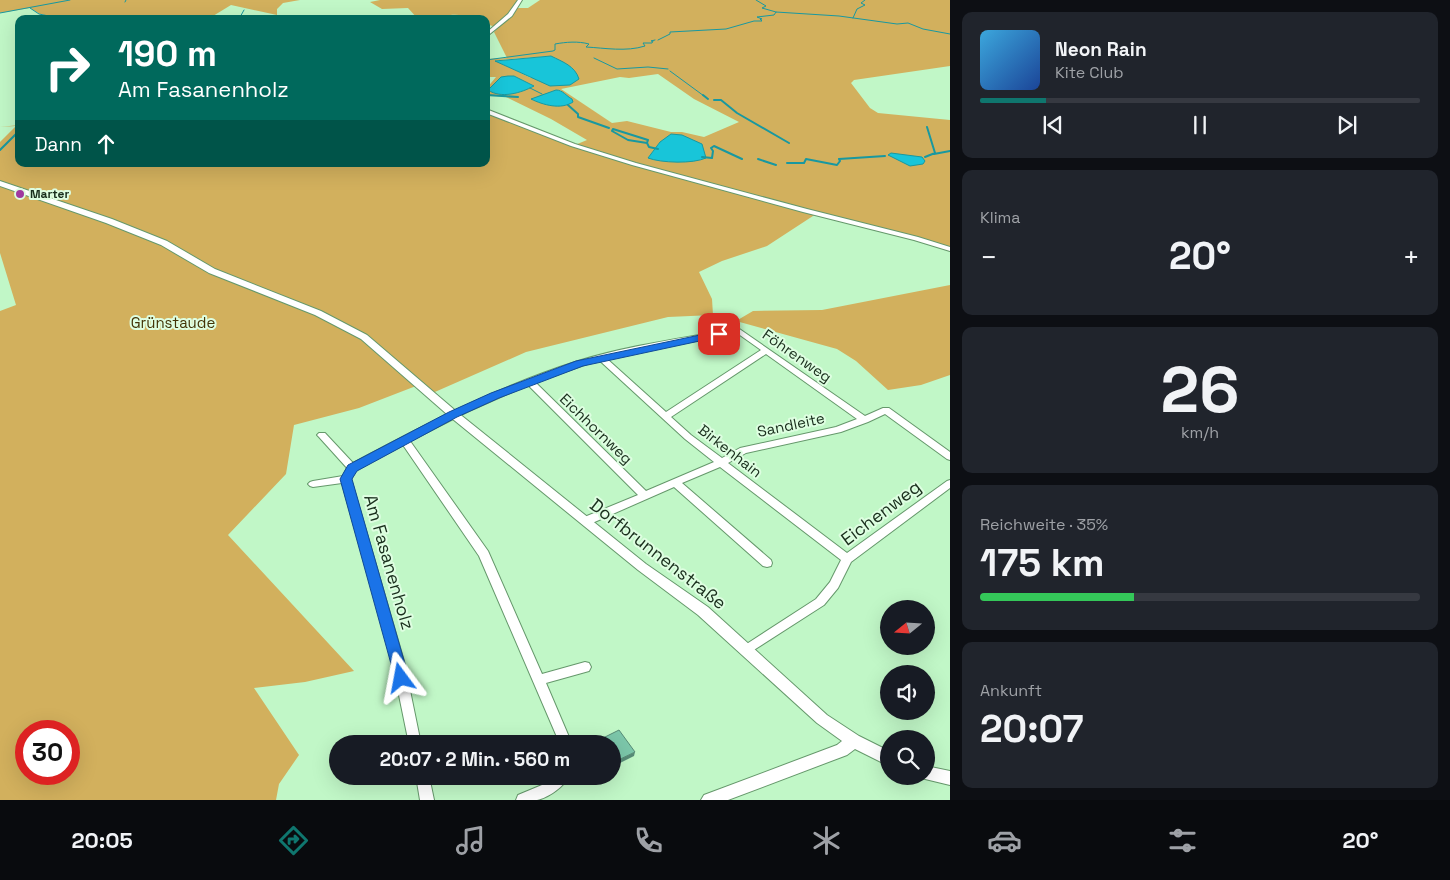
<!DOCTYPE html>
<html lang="de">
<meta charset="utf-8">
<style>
body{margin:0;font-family:"Space Grotesk",sans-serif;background:#20242c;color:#f1f3f6;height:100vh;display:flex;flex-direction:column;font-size:19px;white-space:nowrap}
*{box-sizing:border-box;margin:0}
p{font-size:16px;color:#9ea1a6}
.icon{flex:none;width:28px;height:28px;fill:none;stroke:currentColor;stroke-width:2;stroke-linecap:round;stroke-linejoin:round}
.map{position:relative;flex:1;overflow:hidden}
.panel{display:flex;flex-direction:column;gap:12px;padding:12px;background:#0d0f14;width:500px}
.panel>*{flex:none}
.guide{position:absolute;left:15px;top:15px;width:475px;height:152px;border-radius:10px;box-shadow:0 5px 20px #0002;background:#00695c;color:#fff;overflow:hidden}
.needle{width:32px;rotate:252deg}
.tools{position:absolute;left:880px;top:600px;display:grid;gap:10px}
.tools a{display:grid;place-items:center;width:55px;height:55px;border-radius:50%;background:#171b24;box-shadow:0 5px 20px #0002;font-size:25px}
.speed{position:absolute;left:15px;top:720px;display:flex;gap:10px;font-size:25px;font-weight:700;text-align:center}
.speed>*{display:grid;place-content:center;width:65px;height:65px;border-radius:50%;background:#171b24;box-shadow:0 5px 20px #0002;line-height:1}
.speed .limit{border:8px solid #d22;background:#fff;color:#111}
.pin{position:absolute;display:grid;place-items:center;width:42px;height:42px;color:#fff;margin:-21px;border-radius:10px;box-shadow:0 2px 8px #0006}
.me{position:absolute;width:55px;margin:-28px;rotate:347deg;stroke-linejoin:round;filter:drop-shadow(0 0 4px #0008)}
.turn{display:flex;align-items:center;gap:18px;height:105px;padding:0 20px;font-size:22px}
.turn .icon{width:65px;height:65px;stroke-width:2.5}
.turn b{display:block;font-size:35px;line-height:42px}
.then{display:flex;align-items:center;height:48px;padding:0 20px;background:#0003;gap:10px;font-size:19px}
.big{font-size:38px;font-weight:800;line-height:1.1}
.panel .tile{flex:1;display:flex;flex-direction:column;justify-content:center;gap:8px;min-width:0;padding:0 18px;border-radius:10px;background:#20242c}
.panel .dial{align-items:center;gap:0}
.dial b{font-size:65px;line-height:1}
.song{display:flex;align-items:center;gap:15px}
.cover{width:60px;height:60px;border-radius:8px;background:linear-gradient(135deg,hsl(200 70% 55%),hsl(220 70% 35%))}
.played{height:5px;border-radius:2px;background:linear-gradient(90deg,#0f766e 15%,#363941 15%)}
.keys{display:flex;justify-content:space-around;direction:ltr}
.heat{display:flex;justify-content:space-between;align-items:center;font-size:28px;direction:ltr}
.charge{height:8px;border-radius:4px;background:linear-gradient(90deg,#34c759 35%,#363941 0)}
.trip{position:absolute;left:329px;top:735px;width:292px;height:50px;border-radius:25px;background:#171b24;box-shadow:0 5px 20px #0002;font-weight:800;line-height:50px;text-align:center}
.tabs{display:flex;height:80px;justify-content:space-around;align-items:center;background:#090b0e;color:#9ea1a6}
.tabs .icon{width:35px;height:35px}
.tabs .selected{color:#0f766e}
.tabs b{font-size:22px;color:#f1f3f6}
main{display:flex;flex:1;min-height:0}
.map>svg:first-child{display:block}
.green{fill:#d2b05d;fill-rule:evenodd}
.water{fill:#18c5d9;stroke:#1898a0}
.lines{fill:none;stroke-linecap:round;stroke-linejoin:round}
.stream-far1{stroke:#1898a0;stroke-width:1}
.stream{stroke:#1898a0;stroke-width:2}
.minor-casing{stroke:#65986b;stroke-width:2}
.tertiary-casing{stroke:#65986b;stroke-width:2}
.minor{fill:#fff;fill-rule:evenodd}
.tertiary{fill:#fff;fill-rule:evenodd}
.shaded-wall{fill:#578b77}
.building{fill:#7cc7aa;stroke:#578b77}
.route{fill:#1a73e8;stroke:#114b97}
.poi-dot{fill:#9f3a9f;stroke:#defee1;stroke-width:2}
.labels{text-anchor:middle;stroke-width:4;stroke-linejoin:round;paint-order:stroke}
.far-poi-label{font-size:12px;font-weight:bold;fill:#192e1c;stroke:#defee1;text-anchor:start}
.park-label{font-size:15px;fill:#433306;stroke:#defee1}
.street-label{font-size:15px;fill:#192e1c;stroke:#defee1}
.near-street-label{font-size:18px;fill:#192e1c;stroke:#defee1}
</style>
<main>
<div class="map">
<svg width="950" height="800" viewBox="0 0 950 800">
<rect width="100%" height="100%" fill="#c1f7c7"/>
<!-- green -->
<path class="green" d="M0,0H300L283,3L277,9V15L231,5L213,16L217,19H146L129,15L62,19L40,14L30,8L0,13Z
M380,0H519L509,14L496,27L486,24V19C472,19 457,11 444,17L448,19H418L408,8L382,9L370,2Z
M540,0H950V66L854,80L851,83L870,108L878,113L950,120V249L816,214L767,246L722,261L699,272L712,299L713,315L668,317L526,352L428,395L416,386L359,408L294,425L286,474L228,535L354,671L305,682L254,688L299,755L279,784L276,800H0V311L16,305L0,253V142L16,126L0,127L19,125V164H486V112L575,145L587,140L551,119L504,96L486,95V89L496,77H486V59L507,58L494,32L517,8H528ZM551,56L531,78L496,61L499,60ZM658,74L694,99L739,122L704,137L682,132H671L627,121L612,123L561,89L620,77L629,78ZM514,76L534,86L517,93H494L493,87ZM560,90L573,102L560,106L541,103ZM660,142L701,160L678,162L648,158ZM26,731H69V774H26Z
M950,285V375L921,385L888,390L856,361L837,349L736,321L753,311L822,310Z"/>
<!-- water -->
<path class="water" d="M551,56C563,62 575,66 579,79L570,85L550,86L495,61Z
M508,76H514L534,86C521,93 501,99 488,90L501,77Z
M556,90C563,90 566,96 572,99L573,102C561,110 543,105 531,99Z
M671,134L682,135L702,144L706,158C693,164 661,163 648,158L660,142Z
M891,153L922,157L925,161L923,164L910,166L888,155Z"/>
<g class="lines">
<!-- stream-far1 -->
<path class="stream-far1" d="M756,0L766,6L762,8L776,12
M125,2L126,0
M30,8L39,14L63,19
M0,13L70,0
M853,18L857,9L865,5L861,3L865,0
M239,19L244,10
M658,40L670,34V32L726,29L754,21H762L760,19H762L757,17L774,15L776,12L839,16L897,24L908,23L923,29L950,34
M594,58L617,69L648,67L668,69
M486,60L553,51L555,50V44C566,42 578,41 589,44L586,47C605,48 626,52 645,46L643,43H652L653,41H651L655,40
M670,71L704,96
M530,88L542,94
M486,95L506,96"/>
<!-- stream -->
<path class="stream" d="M486,95L518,97
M703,95L708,99
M714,100H721L737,113L789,143
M568,105L578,114V117L609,128
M19,108L17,109L19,119
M613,129L612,131L628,140L647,143L649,147L658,149
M613,129L648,140L647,143
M0,150L19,131
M934,154L950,151
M702,157L712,158L713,151L711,148L714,146L742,159
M925,157L935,153L927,127
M758,159L776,165
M787,163H804L806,159L837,165L840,161L839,159L885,156"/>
<!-- minor casing -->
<g class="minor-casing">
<path id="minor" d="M518,0H522L512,16L486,37V33L508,14Z
M486,109L575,144L636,163L807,209L918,237L950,247V251L914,240L803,212L632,165L571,146L486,113Z
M738,328L865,416L883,408H889L950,452V460L947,459L885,414L868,422L841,432L746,453L728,463L847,553L947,481L950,480V488L851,562L838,588L824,605L746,655L742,653L740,650L742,647L816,599L830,582L841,560L720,467L682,483L771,560L772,563L771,566L767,567L763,566L674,487L590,524H582L581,521L582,518L638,495L528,385L467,412L410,441L488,551L542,674L585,662L589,663L591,667L589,671L546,683L572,744H560L479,556L403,445L356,470L351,479L404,661L421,744H409L392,661L342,483L313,487L310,486L308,484L310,482L313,481L343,476L347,468L319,437L317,435L319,433H325L353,463C426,424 499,386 578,361C630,345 685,338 738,328ZM737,333L761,350L666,412L606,358ZM766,354L857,419L836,427L740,448L722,458L691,435L671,417ZM599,360L685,439L714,462L646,491L535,382Z
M416,776H429L434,800H420Z
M553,776H569C565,786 548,798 537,800C531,800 523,800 516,800L518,795L542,785Z"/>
</g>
<!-- tertiary casing -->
<g class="tertiary-casing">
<path id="tertiary" d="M0,181L112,219L167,241L215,269L321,311L367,335L457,412L646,564L708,607L827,715L859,736L889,751V766L855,749L847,755L728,800H701L704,795L837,745L842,741L817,723L698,615L638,570L449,416L361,339L315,315L209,273L161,245L106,223L0,186Z
M926,766L950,771V785L921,778L920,776H926Z"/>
</g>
<!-- minor -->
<use href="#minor" class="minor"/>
<!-- tertiary -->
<use href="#tertiary" class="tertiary"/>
</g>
<!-- shaded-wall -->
<path class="shaded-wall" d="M635,752L634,756L612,767V763Z"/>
<!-- building -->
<path class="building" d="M619,730L635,752L612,763V744H594L593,743Z"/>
<!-- route -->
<path class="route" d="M719,331L725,334L723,336L583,366L499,398L457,417L357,471L352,479L409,678L407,682L401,684L396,682L340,479L348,465L449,412L491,393L576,361Z"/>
<!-- markers -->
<circle class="poi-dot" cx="20" cy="194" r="5"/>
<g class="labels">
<!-- far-poi labels -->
<g class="far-poi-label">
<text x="30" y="198">Marter</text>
</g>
<!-- park labels -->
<g class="park-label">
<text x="173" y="328">Grünstaude</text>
</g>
<!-- street labels -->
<g class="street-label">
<text transform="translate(797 356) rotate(35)" y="5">Föhrenweg</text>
<text transform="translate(791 425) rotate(-12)" y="5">Sandleite</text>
<text transform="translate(596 429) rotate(44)" y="5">Eichhornweg</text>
<text transform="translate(730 451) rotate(38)" y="5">Birkenhain</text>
</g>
<!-- near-street labels -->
<g class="near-street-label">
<text transform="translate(881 513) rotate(-37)" y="6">Eichenweg</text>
<text transform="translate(658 554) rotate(38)" y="6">Dorfbrunnenstraße</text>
<text transform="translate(389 562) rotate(74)" y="6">Am Fasanenholz</text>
</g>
</g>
</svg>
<div class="tools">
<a><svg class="needle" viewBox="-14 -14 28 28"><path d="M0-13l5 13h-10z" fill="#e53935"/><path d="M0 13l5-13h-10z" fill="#9ea1a6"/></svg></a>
<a><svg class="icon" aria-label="sound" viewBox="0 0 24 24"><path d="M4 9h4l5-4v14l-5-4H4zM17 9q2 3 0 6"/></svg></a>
<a><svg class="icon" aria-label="search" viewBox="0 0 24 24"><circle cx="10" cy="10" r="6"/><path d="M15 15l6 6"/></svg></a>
</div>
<div class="speed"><div class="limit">30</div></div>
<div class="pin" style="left:719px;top:334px;background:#d93025"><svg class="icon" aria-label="arrive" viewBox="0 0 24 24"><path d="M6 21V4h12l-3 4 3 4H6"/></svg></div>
<svg class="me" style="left:401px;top:678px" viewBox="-20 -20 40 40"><path d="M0-17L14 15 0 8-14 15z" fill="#1a73e8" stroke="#fff" stroke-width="4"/></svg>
<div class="trip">20:07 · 2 Min. · 560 m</div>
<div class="guide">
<div class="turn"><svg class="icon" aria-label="right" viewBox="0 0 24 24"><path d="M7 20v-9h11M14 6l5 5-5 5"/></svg><div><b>190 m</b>Am Fasanenholz</div></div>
<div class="then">Dann<svg class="icon" aria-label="ahead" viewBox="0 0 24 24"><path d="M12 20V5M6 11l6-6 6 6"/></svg></div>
</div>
</div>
<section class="panel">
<div class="tile">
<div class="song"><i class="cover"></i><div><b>Neon Rain</b><p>Kite Club</p></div></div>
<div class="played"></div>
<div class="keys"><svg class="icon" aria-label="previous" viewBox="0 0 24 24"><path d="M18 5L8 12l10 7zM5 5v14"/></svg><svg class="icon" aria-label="pause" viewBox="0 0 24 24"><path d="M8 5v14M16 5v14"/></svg><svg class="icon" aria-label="next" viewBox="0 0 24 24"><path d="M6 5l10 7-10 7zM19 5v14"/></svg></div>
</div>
<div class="tile"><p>Klima</p>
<div class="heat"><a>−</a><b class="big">20°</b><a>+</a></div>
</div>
<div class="tile dial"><b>26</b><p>km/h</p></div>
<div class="tile"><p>Reichweite · 35%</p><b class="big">175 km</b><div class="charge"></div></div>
<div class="tile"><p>Ankunft</p><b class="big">20:07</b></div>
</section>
</main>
<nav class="tabs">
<b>20:05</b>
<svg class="icon selected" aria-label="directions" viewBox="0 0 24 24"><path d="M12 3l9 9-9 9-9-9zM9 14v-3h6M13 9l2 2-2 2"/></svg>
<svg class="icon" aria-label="music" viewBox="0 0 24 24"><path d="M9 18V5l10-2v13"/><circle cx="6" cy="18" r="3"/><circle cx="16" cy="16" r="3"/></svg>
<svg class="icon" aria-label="phone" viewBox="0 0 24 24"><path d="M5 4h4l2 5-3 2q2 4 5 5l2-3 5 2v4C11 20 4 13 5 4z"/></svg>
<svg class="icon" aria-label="climate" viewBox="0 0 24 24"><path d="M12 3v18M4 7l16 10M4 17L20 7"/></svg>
<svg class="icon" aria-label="car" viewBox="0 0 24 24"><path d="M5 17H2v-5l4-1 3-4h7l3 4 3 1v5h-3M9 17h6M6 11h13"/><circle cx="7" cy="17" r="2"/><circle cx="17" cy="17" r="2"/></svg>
<svg class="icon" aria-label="filters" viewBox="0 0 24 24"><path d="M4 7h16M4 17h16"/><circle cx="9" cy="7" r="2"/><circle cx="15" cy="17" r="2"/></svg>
<b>20°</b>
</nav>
